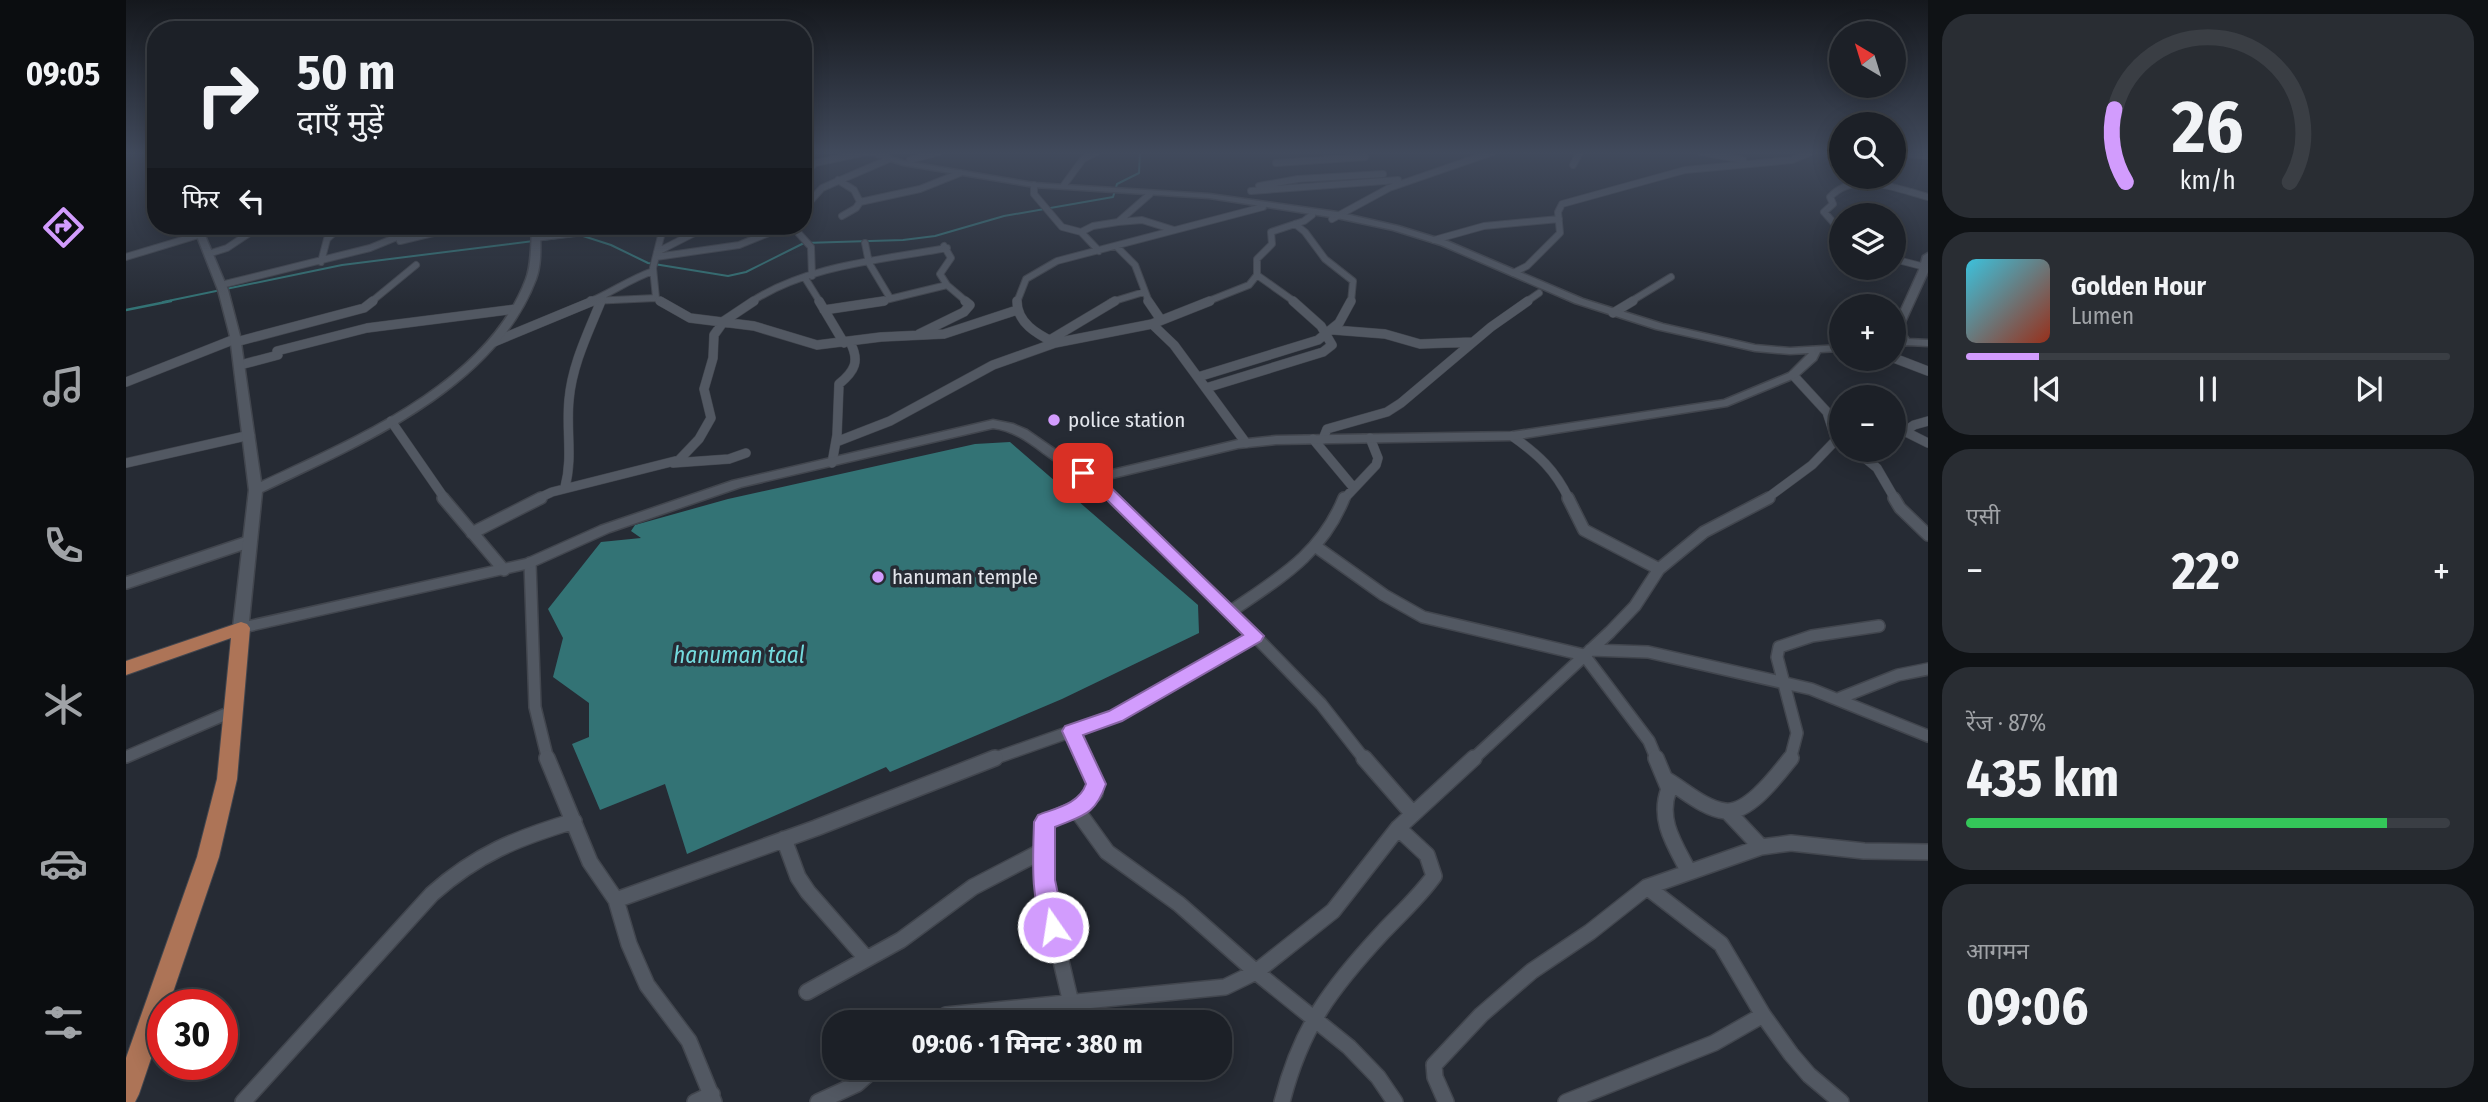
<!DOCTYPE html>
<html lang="hi">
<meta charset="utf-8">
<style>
body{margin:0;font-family:"Fira Sans Condensed","Noto Sans Devanagari",sans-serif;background:#292d33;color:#f1f3f6;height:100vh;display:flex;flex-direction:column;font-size:26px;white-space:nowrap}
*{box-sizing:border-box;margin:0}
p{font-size:23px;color:#a0a3a7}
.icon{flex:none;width:38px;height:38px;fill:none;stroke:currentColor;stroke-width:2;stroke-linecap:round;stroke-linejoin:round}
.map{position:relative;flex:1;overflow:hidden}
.drawer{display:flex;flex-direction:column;gap:14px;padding:14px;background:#0f1215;width:560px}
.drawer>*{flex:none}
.banner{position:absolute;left:21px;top:21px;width:665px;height:214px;border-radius:28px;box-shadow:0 4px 18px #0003,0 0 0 2px #3a3e44;background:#1c2027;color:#f1f3f6;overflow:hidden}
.needle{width:46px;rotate:322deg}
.tools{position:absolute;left:1703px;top:21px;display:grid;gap:14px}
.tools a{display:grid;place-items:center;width:77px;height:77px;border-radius:50%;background:#1c2027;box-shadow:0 4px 18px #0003,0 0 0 2px #3a3e44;font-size:35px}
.speed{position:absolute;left:21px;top:989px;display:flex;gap:14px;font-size:35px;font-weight:700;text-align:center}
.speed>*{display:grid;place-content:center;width:91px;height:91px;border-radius:50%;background:#1c2027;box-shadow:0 4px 18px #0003,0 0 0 2px #3a3e44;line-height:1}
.speed .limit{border:10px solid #d22;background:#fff;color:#111}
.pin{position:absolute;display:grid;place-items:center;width:60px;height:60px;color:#fff;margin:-30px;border-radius:14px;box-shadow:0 4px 10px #0006}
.me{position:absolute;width:77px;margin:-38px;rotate:347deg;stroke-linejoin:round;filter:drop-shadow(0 0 5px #0008)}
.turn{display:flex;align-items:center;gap:24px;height:147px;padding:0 35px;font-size:32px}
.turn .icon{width:91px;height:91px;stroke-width:2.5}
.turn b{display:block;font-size:49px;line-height:60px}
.then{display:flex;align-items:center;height:66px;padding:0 35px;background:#0003;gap:14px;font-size:26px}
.big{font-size:52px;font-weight:700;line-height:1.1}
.drawer .tile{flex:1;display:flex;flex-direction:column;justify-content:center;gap:10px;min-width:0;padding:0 24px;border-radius:28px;background:#292d33}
.drawer .dial{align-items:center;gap:0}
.dial svg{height:182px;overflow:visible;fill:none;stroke:#3a3e44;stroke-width:7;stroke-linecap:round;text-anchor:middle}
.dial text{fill:#f1f3f6;stroke:none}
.song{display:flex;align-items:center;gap:21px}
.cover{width:84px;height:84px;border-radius:10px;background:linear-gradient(135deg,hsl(190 70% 55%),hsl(10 70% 35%))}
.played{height:7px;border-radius:4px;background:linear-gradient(90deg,#d29cfd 15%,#3a3e44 15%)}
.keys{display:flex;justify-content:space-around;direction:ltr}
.heat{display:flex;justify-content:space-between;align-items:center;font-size:38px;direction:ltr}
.charge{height:10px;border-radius:5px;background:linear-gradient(90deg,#34c759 87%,#3a3e44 0)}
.trip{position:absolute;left:696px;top:1010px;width:410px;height:70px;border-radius:28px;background:#1c2027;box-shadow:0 4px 18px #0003,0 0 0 2px #3a3e44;font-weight:700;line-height:70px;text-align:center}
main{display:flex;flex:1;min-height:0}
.tabs{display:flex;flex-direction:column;width:126px;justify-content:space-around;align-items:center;background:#0b0d10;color:#a0a3a7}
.tabs .icon{width:49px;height:49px}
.tabs .active{color:#d29cfd}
.tabs b{font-size:32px;color:#f1f3f6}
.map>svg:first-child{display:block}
.water{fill:#337375}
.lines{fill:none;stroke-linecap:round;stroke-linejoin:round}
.stream-far1{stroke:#337375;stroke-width:2}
.stream{stroke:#337375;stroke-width:2.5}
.street-far3-casing{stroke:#42464e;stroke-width:8}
.street-far2-casing{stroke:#42464e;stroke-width:10}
.street-far1-casing{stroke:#42464e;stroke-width:14}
.street-casing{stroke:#42464e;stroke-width:18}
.secondary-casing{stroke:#42464e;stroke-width:3}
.primary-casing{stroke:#42464e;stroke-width:2}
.street-far3{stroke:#525862;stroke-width:6}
.street-far2{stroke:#525862;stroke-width:9}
.street-far1{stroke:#525862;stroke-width:11}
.street{stroke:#525862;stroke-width:15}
.secondary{fill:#525862;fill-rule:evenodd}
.primary{fill:#ad7457;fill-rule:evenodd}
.route{fill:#d29cfd;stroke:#8865a4;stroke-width:2}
.poi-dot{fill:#d29cfd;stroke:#262b34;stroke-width:2.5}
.labels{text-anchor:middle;stroke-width:7;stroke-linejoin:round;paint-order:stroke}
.poi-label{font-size:21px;fill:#e3e6ec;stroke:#262b34;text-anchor:start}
.water-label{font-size:23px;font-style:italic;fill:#74dadd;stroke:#262b34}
</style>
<main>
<nav class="tabs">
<b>09:05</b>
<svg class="icon active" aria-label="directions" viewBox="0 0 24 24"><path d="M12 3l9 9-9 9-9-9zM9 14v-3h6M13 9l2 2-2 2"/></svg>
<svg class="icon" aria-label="music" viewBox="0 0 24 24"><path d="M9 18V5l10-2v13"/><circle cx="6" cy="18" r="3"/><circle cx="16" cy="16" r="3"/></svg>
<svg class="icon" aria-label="phone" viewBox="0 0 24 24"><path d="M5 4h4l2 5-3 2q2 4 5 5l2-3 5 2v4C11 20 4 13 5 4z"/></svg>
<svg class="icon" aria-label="climate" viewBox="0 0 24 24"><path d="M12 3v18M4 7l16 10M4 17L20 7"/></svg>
<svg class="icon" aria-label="car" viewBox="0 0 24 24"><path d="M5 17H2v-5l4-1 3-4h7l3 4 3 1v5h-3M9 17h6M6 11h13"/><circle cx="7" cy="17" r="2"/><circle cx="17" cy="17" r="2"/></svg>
<svg class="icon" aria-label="filters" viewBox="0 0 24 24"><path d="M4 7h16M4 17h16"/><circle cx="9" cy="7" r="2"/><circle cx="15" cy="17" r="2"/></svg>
</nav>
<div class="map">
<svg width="1802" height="1102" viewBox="0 0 1802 1102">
<rect width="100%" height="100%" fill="#262b34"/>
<!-- water -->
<path class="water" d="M884,442L1072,605L1073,633L936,699L764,772L760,767L561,854L539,784L474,810L446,744L463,737V703L427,677L437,638L422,609L475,542L515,538L505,531L509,525L602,499L849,444Z"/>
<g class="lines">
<!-- stream-far1 -->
<path class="stream-far1" d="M454,235L485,245L522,263L602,276L620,272L678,243L777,240L809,236L878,216L987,197L991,184L1013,173L1014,152
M37,302L216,265L447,236"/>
<!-- stream -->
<path class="stream" d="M0,310L45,301"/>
<!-- street-far3 casing -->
<g class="street-far3-casing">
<path id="street-far3" d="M1575,152L1617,160
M756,153L761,152
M1768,153L1802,156
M784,160L813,152
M1150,163L1239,157
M1447,165L1454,152
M677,174L689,163L741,152
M712,180L728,190L734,202L730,208L716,216
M908,185V194L936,227L955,232
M938,185L957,159L971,152
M1133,186L1172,179L1257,174
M1125,191L1272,180
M734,202L794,189L834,173
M677,209L696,188L763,159
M1206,219L1263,188L1367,152
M992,222L1016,220L1048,230
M1169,224L1179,232L1199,259L1227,281L1225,302
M666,226L685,247L686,276
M1715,231L1698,212L1707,204L1704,197C1729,170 1772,189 1802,197
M409,238L466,231L534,229
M1308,240L1358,226L1433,219
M274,241L336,226
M739,243L743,263L764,298
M818,246L825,258L814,274L821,285L841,302
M991,247L1009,265L1023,302
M973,251L955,232L967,226L992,222L1024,194
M531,252L582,226
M82,254L101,248L128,230L179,226
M0,257L76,234
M530,257L613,245L660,226
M1768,259L1799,267
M195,262L201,239L215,226
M1387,273L1401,266L1434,233L1432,212L1436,204L1559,170L1666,160L1685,152
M1131,275L1169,302
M679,278L694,302
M95,285L244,248L298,226
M530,298L527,268L535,236L534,226
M465,301L530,298L537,302
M245,302L290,265
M463,302C485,293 504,279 527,271
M625,302C681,265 756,260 821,248
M751,302L821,285
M891,302L900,279L931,261L1137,207
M985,302L1018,292
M1080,302L1123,285L1131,275V259L1146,244L1145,232L1178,221L1186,215
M1400,302L1413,293
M1504,302L1545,277"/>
</g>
<!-- street-far2 casing -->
<g class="street-far2-casing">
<path id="street-far2" d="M465,301H474
M534,301L564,318L628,326L691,345L755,337L818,334L891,310
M693,301L718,343
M891,301C891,323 911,334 929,343L1026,324L1084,301
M1022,301L1035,320
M698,310L758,301
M1487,313L1507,301
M1026,324L1048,345L1120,443
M1208,330L1259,334L1294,344L1346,342
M793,334L838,312L844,305L839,301
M922,341L989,301
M110,342L238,308L247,301
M368,342L467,301
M1768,358L1802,371
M114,365L152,355L151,351L241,328L390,309
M1072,377L1192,340L1213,323L1225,301
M0,382L109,339
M1080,388L1197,352L1206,345L1195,326L1167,301
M265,421L319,499
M1778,431L1802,443
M1386,436C1413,455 1429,470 1443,499
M1187,439L1227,487
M1197,439L1201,429L1261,412L1275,403L1365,327L1402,301
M1768,439L1788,425L1802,421
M710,442L764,421L867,365L929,343
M1729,450L1751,468L1769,499
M1741,458L1754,450
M0,463L124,435
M547,463L603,459L620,453
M706,463L711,435L713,384C729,371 734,361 724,342
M965,476L989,499
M439,487C447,457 440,431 443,400C446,365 462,333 475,301
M411,499L426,492L553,460L573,439L585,418L578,389L587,358L588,335L598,321L628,301
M1218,499L1250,465L1252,458L1244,438
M1640,499L1686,465L1710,440L1701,412L1667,375"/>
</g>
<!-- street-far1 casing -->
<g class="street-far1-casing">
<path id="street-far1" d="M317,498L378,570
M1768,498L1774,508L1802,535
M346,533L415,498
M1189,546L1258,595L1297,617L1458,655L1523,741L1531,760
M404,563L409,707L422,760
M1533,569L1578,532L1643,498
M0,583L125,541
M1104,612C1153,578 1195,555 1218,498
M1129,636L1195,704L1239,760
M1464,650L1522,652L1685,689L1802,736
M1714,698L1772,675L1802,669
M946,731L959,760
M0,757L107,711
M864,760L989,716L1129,636L987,498
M1346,760L1484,632L1509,606L1533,569L1458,530L1442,498
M1664,760L1671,733L1651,657L1653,647L1686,636L1753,626"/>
</g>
<!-- street casing -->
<g class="street-casing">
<path id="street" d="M421,758L464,862L490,900L503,944L521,985L563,1041L588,1102
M1238,758L1287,814
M1530,758L1543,789C1531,820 1549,845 1563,872
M1541,780C1558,790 1579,809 1599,811C1623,814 1652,774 1665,758
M950,809L981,852L1053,904L1130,972L1223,1047L1252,1077L1269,1102
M1602,812L1635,847
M658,839L672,877L682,892L740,958
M1521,887L1595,944L1637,1015L1665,1054L1683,1075L1715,1102
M490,900L690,828L869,758
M681,992L775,940L847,887L918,850
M945,1003L920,898L917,830L919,822L950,809L969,793L970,784L958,758
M809,1022L820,1015L1099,987L1130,972L1207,911L1272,828L1348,758
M117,1102L306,894C351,854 391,838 448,821
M569,1102L586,1094
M692,1102L731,1084L749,1068
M1156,1102C1175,1027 1205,988 1257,932C1274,914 1293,897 1308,876L1301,855L1272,828
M1320,1102L1309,1077L1308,1065L1355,1015L1406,971L1464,932L1521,887L1635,847L1665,843L1738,851L1802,852
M1440,1102L1588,1043L1637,1015"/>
</g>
<!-- secondary casing -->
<g class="secondary-casing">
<path id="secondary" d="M24,152H30V187L23,179Z
M737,152H749L778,161L908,183L1083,194L1211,212L1272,226L1321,241L1457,299L1537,324L1629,345L1664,348L1715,345V351L1694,352L1690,360L1671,377L1601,406L1386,440L1150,444L1112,448L978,480C966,478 956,477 945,471C917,457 899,432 867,428L615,487L484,532L404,568L115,633L110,632L107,628L123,490L104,336L92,290L67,226H75L102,290L114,336L135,482C229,438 361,383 400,279C406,263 405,243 406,226H414C414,243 416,263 410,279C369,389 234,445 136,492L123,621L400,559L474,526L606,481L867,420L887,424L901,430L953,466L978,472L1112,440L1150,436L1386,432L1598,400L1663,373L1683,353L1664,354L1629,351L1530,329L1449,303L1315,245L1267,230L1211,218L1083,198L908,187L777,165Z
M1802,253V272L1776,329L1783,339L1802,340V346L1781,345L1768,349V343L1774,341L1768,331V325L1793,270L1797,256Z"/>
</g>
<!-- primary casing -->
<g class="primary-casing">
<path id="primary" d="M115,622L121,624L124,628L111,779L93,857L43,1004H37V1023L13,1094L9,1102H0V1058L71,857L91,779L105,638L0,675V661Z"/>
</g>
<!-- street-far3 -->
<use href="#street-far3" class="street-far3"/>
<!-- street-far2 -->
<use href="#street-far2" class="street-far2"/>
<!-- street-far1 -->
<use href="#street-far1" class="street-far1"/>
<!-- street -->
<use href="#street" class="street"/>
<!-- secondary -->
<use href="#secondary" class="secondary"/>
<!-- primary -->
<use href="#primary" class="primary"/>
</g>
<!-- sky -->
<linearGradient id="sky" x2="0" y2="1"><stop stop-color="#15181d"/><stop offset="0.5" stop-color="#414a5c"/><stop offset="1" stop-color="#414a5c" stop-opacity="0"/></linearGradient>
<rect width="1802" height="306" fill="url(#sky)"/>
<!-- route -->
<path class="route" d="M957,469L970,473L1138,636L1135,641L996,721L957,735L980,784C969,815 958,815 929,827V880L939,927L935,934L927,938L919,934C904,899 907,859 908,822L912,815C930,808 953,804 960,784L936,731L939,726L983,711L1117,635L960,479L949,473Z"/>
<!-- markers -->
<g class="poi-dot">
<circle cx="928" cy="420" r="7"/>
<circle cx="752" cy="577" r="7"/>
</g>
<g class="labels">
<!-- poi labels -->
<g class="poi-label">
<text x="942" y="427">police station</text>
<text x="766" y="584">hanuman temple</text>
</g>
<!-- water labels -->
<g class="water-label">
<text x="613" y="663">hanuman taal</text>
</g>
</g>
</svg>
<div class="tools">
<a><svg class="needle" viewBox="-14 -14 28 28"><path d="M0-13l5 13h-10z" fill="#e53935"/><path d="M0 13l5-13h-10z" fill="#a0a3a7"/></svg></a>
<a><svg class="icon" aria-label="search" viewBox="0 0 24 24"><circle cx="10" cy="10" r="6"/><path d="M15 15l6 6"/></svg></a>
<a><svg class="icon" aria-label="layers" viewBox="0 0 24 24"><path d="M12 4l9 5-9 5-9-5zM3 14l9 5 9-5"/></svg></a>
<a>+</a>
<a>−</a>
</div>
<div class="speed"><div class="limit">30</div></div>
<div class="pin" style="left:957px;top:473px;background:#d93025"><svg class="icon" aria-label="arrive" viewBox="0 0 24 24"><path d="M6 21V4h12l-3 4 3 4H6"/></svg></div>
<svg class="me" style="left:927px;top:927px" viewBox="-20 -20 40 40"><circle r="17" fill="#d29cfd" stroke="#fff" stroke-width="3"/><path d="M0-11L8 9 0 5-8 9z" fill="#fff"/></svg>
<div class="trip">09:06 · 1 मिनट · 380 m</div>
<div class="banner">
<div class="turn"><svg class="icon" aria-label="right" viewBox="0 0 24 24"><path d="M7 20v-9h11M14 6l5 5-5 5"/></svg><div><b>50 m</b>दाएँ मुड़ें</div></div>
<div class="then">फिर<svg class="icon" aria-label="left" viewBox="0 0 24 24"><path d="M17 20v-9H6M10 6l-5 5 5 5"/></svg></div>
</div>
</div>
<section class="drawer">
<div class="tile dial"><svg viewBox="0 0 100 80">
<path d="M14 69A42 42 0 1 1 86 69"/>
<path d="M14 69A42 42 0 0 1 9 37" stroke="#d29cfd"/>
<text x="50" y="56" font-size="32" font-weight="700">26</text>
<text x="50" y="72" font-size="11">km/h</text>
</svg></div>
<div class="tile">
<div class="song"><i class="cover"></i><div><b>Golden Hour</b><p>Lumen</p></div></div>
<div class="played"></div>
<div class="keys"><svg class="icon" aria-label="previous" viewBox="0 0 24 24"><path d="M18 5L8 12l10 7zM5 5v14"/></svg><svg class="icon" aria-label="pause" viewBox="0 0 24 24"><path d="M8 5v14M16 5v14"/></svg><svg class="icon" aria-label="next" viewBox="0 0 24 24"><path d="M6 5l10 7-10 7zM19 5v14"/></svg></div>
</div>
<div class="tile"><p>एसी</p>
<div class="heat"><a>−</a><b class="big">22°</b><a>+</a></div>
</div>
<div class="tile"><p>रेंज · 87%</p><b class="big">435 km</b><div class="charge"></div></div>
<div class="tile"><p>आगमन</p><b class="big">09:06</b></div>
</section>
</main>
